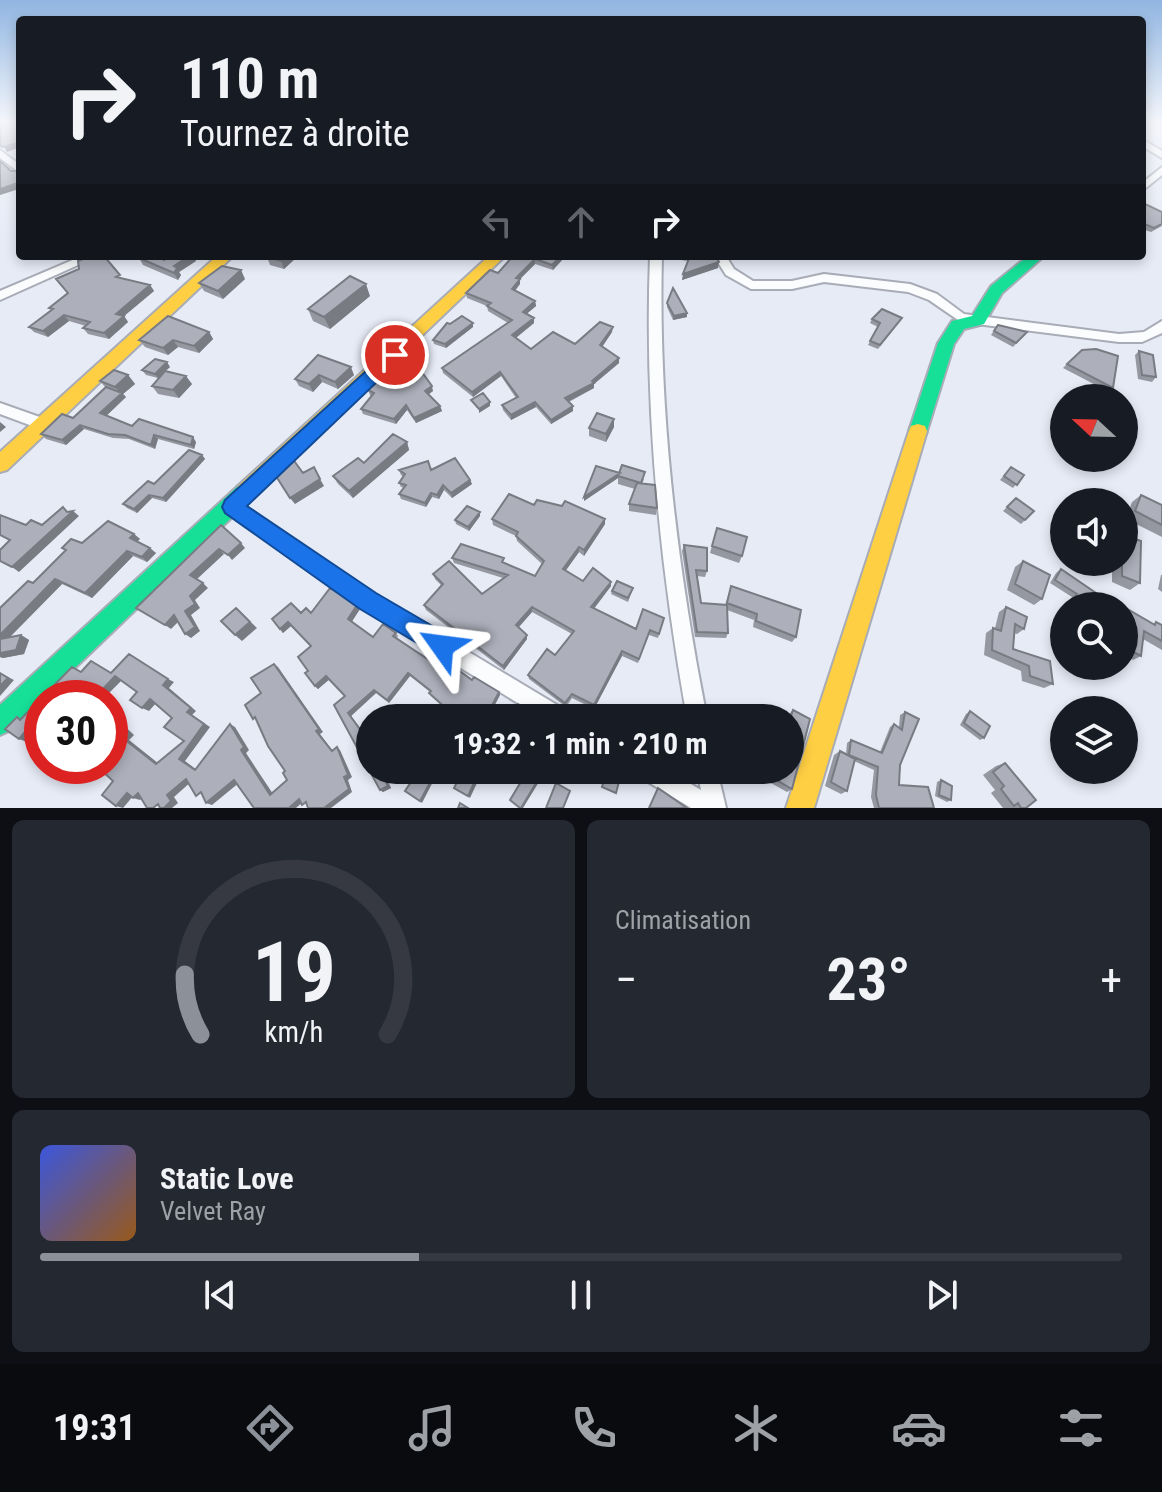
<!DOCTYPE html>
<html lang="fr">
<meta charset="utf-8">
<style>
body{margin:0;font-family:"Roboto Condensed",sans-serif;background:#242831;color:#f1f3f6;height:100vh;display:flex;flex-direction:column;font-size:30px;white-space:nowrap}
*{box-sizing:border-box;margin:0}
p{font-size:26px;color:#9ea1a6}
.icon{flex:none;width:44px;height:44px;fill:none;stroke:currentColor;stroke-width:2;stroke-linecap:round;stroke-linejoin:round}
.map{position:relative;height:808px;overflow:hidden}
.details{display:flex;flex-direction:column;gap:12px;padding:12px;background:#0d0f14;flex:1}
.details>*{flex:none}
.banner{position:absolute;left:16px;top:16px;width:1130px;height:244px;border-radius:8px;box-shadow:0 4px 12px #0003;background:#171b24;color:#f1f3f6;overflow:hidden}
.needle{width:52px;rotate:292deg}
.tools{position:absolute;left:1050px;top:384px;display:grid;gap:16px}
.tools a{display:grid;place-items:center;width:88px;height:88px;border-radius:50%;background:#171b24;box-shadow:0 4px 12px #0003;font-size:40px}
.speed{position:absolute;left:24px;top:680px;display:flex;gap:16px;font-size:40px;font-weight:700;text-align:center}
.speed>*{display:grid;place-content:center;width:104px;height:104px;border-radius:50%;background:#171b24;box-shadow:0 4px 12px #0003;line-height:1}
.speed .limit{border:12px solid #d22;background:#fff;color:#111}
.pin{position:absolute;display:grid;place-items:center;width:68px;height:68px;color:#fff;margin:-34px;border:4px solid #fff;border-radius:50%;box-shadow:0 2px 8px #0007}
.me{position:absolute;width:88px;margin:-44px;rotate:301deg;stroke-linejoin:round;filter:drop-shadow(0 0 6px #0008)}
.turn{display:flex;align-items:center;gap:28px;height:168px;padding:0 32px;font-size:36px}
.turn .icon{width:104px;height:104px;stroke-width:2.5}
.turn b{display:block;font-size:56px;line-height:68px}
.lanes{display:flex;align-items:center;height:76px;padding:0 32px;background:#0003;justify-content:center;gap:40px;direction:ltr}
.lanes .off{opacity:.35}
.big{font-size:60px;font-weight:700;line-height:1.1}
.details .widget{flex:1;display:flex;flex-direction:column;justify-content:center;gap:12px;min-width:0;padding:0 28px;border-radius:12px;background:#242831}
.details .dial{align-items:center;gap:0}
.dial svg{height:208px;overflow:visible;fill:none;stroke:#363941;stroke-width:7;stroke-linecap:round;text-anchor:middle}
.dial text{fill:#f1f3f6;stroke:none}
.song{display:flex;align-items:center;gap:24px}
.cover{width:96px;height:96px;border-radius:12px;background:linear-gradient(135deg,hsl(230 70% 55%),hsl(30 70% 35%))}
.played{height:8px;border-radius:4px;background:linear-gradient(90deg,#8c9099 35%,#363941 35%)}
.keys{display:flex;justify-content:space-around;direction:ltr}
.heat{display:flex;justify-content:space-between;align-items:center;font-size:44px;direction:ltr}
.details .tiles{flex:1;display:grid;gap:12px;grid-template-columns:1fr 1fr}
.widget:last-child{grid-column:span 2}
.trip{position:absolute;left:356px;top:704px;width:448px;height:80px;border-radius:40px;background:#171b24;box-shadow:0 4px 12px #0003;font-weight:700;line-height:80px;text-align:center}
.tab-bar{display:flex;height:128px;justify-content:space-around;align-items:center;background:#090b0e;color:#9ea1a6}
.tab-bar .icon{width:56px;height:56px}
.tab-bar .current{color:#8c9099}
.tab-bar b{font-size:36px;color:#f1f3f6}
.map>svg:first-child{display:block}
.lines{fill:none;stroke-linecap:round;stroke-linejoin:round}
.street-casing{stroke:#a8acb6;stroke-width:4}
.fast-casing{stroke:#a8acb6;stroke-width:4}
.slow-casing{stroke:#a8acb6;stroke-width:4}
.street{fill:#fbfcfe;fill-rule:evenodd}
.fast{fill:#16e098;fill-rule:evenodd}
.slow{fill:#ffcf43;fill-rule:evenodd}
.wall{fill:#9597a1}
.shaded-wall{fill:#797b83}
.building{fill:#adb0bb;stroke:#797b83;stroke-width:2}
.route{fill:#1a73e8;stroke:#114b97;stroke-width:2}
</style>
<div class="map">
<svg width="1162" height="808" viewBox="0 0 1162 808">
<rect width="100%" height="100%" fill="#e7ebf6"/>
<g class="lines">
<!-- street casing -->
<g class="street-casing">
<path id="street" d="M1156,122H1162V126Z
M1142,139L1162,151V158L1142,146Z
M0,150L20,165V173L0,158Z
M1162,167V175L1142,191V183Z
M82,256H98L0,300V291Z
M650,256H662C658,410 677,567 707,718H687C660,567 644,410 650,256Z
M714,256H726L734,269L753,281H792L824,274L910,284L937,294L964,314L1119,334L1144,332L1162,321V333L1142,342H1119L961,322L929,300L908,292L824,282L792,289H751L726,275Z
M0,403L48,420L50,424L48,428L43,430L0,414Z
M232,500L374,595L567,711L570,718H542L362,607L226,512L224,507L226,502Z
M637,770H667L701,790L697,770H717L726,808H691L640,777Z"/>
</g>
<!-- fast casing -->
<g class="fast-casing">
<path id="fast" d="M1028,256H1044L1002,293L984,324L964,329L954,344L927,431L925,436H911L909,431L938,343L952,321L972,316L991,286Z
M245,483L252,486L255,492L252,498L9,731L0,735V705L238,486Z"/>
</g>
<!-- slow casing -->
<g class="slow-casing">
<path id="slow" d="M217,256H233L7,470L0,472V452Z
M489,256H505L252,498L245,501L238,498L235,492L238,486Z
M918,424L925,426L927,431L814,808H786L909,431L911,426Z"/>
</g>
<!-- street -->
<use href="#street" class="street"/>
<!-- fast -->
<use href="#fast" class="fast"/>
<!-- slow -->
<use href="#slow" class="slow"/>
</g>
<!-- wall -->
<path class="wall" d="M1142,207L1162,226L1151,232L1142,229Z
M170,256H193L196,261L179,272L181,275L178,280L143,265L139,258L164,260Z
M298,256L284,269L270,265L267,257Z
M513,256H561L562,260L553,270L535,264L520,279V284L515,291L535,301L536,306L526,314L534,318V323L516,338L531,349L575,344L612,332L602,347L619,363L594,384V388L569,402L573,406V411L551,424L536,407L511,420L503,410L502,405L516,398L501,376L473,397L443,373L442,368L508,323L488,311L487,306L467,298L466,293L498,273Z
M668,256H716L718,268L682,280L688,261L668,258Z
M123,279L150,285L154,291L124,316L128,322L109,339L88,334L83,328L86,326L69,321L48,337L34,332L29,327L51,310L49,308Z
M245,279L223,299L204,291L199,283Z
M370,296L330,329L313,321L308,309Z
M667,303L687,313V317L673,320L667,307Z
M902,318L878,349L868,345L878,327L870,323L872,319Z
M473,323V327L446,348L434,344L433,340L450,324Z
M995,329L1027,332L1013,347L991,335Z
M209,332L213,339L199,353L178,347L168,355L145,347L139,340Z
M1139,351L1156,377L1152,382L1138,379L1135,355Z
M318,355L354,375L338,389L322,382L313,392L299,386L295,379Z
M1067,364L1113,388L1109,392L1063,368Z
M170,367L165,371L192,384L179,398L158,394L152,386L158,378L146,375L142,370Z
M128,375L135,384L123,394L126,397L106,416L132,426L196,442L194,449L158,439L155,449L129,439L113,438L84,429L66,445L46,439L41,434L73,418L106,388L100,381Z
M401,385L433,391L429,394L440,406L442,411L416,423L407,410L396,424L363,414L361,409L371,396L370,395L368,390Z
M614,419V427L606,442L589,436V428Z
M407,442L409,450L353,498L338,484L333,476L364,463Z
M202,455L205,459L166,502L152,498L137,513L127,508L123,504Z
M596,466L644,479L642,484L657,508L656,515L629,511V504L635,489L618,484V478L584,501Z
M1011,467L1024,475L1013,488L1000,480Z
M399,470H431L470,480L472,484L452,498L444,490L439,499L432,497L426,507L401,499L399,494L404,488L401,487L399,483L404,477L401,475Z
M1141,495L1162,505V537L1126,519L1132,502Z
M1016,498L1034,511L1021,524L1003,511Z
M534,505L605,524L584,556L579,552L566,570L583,581L611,586L594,609L636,629L664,618L658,638L649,635L638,663L622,656L594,709L572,698L566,707L529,679L528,675L555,655L572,634L532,612L519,627L527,635V639L504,670L426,610L424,605L441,585L435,579L433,574L482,594L503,578L454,563L452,558L505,563L535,576L542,564L517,541L516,536L493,525L492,519Z
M480,516L469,531L456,524L455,520Z
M717,528L742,556L739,563L710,553Z
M134,534L140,539L137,542L156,553L147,562L133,556L92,598L62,584L9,638L21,635L29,640L24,654L3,658L0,657L33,583L65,550L62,548Z
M684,545L707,571L705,577L697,576L701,603L725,605L731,586L796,637L792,642L753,627L754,620L727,610L728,633L726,638L695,637L682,551Z
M1023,561L1042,599L1034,605L1007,590L1015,567Z
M1087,562H1099L1094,566Z
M1112,562H1124L1140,583L1130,590L1112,582Z
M1061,569L1086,606H1065L1072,597L1050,583L1056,573Z
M1161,575H1162V592L1158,589Z
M330,588L357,605L360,609L352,621L373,637L383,624L396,633L398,636L397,638L435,664L441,657L472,680L474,677L499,692L500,695L488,717L490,718H448L446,715L449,712L431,696L429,693L430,692L410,676L389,703L376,693L351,716L365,735L370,746V770H382L391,788L383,792L380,790L334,705L345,696L329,679L318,689L315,686L305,673L308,671L298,657L311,646L291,626L283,633L272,619L291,603L301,613L306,608L311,613Z
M612,591H632L628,602L611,594Z
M1006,607L1024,629L1017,634L1014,633L1013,649L1053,684L1044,688L1022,681L1021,671L984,655L986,633L993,628H995L999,612Z
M1124,607L1152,624L1156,622L1162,625V650L1143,639L1141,656L1133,660L1124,655Z
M793,710L792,789L787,792L762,778L764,770H790V718H788L789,714Z
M970,711L984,738L980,740L960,725L966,714Z
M905,712L899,785L934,808H874L871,797L874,770L854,761L847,791L841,794L825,786L834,755L840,751L846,754L847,743L851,740L880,752L890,727L894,724L899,727L900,715Z
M1005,763L1026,808H1003L991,793L995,790L983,775L996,766Z
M941,780L951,800L947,802L935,796L937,782Z"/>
<!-- shaded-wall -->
<path class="shaded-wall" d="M20,142V147L7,152L4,147Z
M15,184L19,189L0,195V189Z
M189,256H193L196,261L179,272L181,275L178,280L174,273V266Z
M286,256H298L284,269L281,261Z
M561,256L562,260L553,270L552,265Z
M535,259V264L516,283V278Z
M719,262L718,268L682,280L683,274Z
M241,270L245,279L223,299L218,291Z
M520,279V284L512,294V289Z
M366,284L370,296L330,329L324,317Z
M150,285L154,291L124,316L128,322L109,339L104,333L116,314Z
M535,301L536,306L523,317V312Z
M687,313V317L673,320L674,316Z
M64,315L69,321L48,337L43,331Z
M534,318V323L513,340L512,335Z
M473,323V327L446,348L445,344Z
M613,327L612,332L600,350V345Z
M209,332L213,339L199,353L194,346Z
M173,340L178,347L168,355L163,348Z
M619,358V363L594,384V388L565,403V398L592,381Z
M167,362L170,367L158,378L155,374Z
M351,367L354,375L338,389L335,382Z
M500,372L501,376L473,397L472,392Z
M128,375L135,384L123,394L126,397L104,418L100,413L121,394L115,387Z
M319,375L322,382L313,392L309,384Z
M186,376L192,384L179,398L173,390Z
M432,386L433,391L426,396L425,391Z
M490,402V406L479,413V409Z
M535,402L536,407L511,420V415Z
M406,405L407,410L396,424L394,419Z
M440,406L442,411L416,423L414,418Z
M573,406V411L551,424V420Z
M614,419V427L606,442V434Z
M0,422L6,427L0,432Z
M80,425L84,429L66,445L62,440Z
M154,435L158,439L155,449L151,445Z
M193,437L196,442L194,449L191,445Z
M407,442L409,450L353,498L349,491Z
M202,455L205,459L166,502L163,498Z
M620,473L618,478L584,501V497Z
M320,479L324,486L295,504L290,498Z
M470,480L472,484L452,498L451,493Z
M443,485L444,490L439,499L437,495Z
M431,493L432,497L426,507L425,503Z
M149,495L152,498L137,513L134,509Z
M63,507L70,514L73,511L79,516L19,572L12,567Z
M480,512V516L469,531L468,527Z
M605,519V524L584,556V550Z
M134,534L140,539L135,543L130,538Z
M241,543L245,548L232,560L228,555Z
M579,547V552L564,573L563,569Z
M150,548L156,553L147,562L142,557Z
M219,549L224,554L196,580L190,575Z
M127,551L133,556L92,598L85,593Z
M55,579L62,584L2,645L0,644V635Z
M611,582V586L591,612V607Z
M203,583L208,588L195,600L200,608L191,615L200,631L191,638L185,634V611L190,596Z
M357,605L360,609L351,623L348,619Z
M532,607V612L517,629L516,625Z
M236,608L257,628L242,641L235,635Z
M174,615L180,620L171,629L165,625Z
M288,622L291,626L283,633L280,629Z
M21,635L29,640L24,654L3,658L0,657V653Z
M527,635V639L504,670L503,666Z
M622,651V656L594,709V705Z
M274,664L278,667L323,732L320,734L335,754L332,751L316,731Z
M0,673L14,680L0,696Z
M408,673L410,676L389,703L387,700Z
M115,676L122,680L108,694L104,692L99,698H89L98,688Z
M326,676L330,679L318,689L315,686Z
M168,679L174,682L169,688L196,711L192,715L210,727L185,761L201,773L195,770L179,759L204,724L187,712L163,685Z
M374,690L376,693L351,716L365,735L370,746V749L348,713Z
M499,692L500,695L488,718L487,715Z
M150,699L157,702L149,711L142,708Z
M110,716L117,719L134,735L129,740L163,767L156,764L123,738Z
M230,724L235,727L249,750L246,753L275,797L270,795L241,750Z
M25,732L33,735L27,742L19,739Z
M337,747L340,750L352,777L348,780L352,792L331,808H324L344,777Z
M380,770H382L391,788L383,792L380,790Z
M437,770H439L422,803L420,801Z
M480,770H483L470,798L468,796Z
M544,770L545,772L523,808H521Z
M186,779L192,781L174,797L178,803L172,808H164L167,795Z
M234,780L240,782L212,805L206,803Z
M127,793L134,795L123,808L116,806Z
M138,793L145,795L140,800L133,798Z
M299,799L304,801L296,808H289Z"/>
<!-- building -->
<path class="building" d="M0,122H20V142L4,147L0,146Z
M0,161L11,171H17L20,170V189L15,184L0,189Z
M1145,204L1162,212V224L1154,228L1142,223V207Z
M90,256H104L120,275L116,277L150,285L116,314L124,316L104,333L83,328L90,322L64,315L43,331L29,327L53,309L49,308L68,293L56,279L79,269L78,261Z
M142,256H159L164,260L170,256H189L174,266L177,268L174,273L139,258Z
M268,256H286L281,261L267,257Z
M513,256H561L552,265L535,259L516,278L520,279L512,289L535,301L523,312L534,318L512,335L531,349L553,332L575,344L600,322L613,327L600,345L619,358L592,381L594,383L565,398L573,406L551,420L535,402L511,415L502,405L518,397L500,372L472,392L442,368L512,320L487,306L491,303L466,293L490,270L498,273Z
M690,256H716L719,262L683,274Z
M222,266L241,270L218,291L199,283Z
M350,276L366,284L324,317L308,309Z
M673,288L687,313L674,316L667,303Z
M882,309L902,318L880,345L870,341L880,323L872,319Z
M168,316L209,332L194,346L173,340L163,348L139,340Z
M462,316L473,323L445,344L433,340L447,323L450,324Z
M998,325L1027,332L1016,343L994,331Z
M1096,349L1118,356L1113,388L1067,364L1082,350Z
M1139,351L1153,355L1156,377L1142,375Z
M318,355L351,367L335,382L319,375L309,384L295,379Z
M155,359L167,362L155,374L142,370Z
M419,368L432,386L425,391L440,406L414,418L406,405L394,419L361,409L374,393L368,390L380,377L401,385Z
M114,370L128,375L115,387L100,381Z
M165,371L186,376L173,390L152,386Z
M106,387L122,393L100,413L132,426L139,419L193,437L191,445L154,435L151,445L125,435L108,434L80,425L62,440L41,434L62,414L73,418Z
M483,393L490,402L479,409L471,400Z
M597,413L614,419L606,434L589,428Z
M393,434L407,442L349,491L333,476L358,458L364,463Z
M189,450L202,455L163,498L149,495L134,509L123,504L148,481L154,484Z
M292,458L303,473L314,467L320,479L290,498L274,473Z
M455,458L470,480L451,493L443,485L437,495L431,493L425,503L399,494L406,485L399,483L405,474L399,470L428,461L431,470Z
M622,465L645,472L641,483L618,476Z
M596,466L620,473L584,497Z
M1011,467L1024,475L1017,485L1004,476Z
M637,483L655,485L657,508L629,504Z
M509,494L534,505L537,500L562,506L565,501L605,519L584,550L579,547L563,569L583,581L593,568L611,582L591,607L636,629L643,609L664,618L659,634L650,630L639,659L622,651L594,705L572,694L565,703L528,675L547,649L555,655L574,631L532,607L516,625L527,635L503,666L424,605L443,584L433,574L449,561L482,594L508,575L452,558L461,544L504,558L502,562L535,576L544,561L516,536L518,532L492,519Z
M1141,495L1162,505V525L1135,511Z
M1016,498L1034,511L1025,520L1007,507Z
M467,506L480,512L468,527L455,520Z
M63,507L67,512L73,511L12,567L0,561V550L10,540L0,535V515L26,525L31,520L42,525Z
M108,521L134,534L130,538L150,548L142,557L127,551L85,593L55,579L0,635V608L28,581L33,583L66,550L62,548L71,539L82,543Z
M221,525L241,543L228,555L219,549L190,575L203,583L190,596L195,604L185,611L195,627L185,634L174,615L165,625L136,608Z
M717,528L747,537L742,556L712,546Z
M1124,535L1141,541L1140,583L1122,576V562H1124Z
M684,545L707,548V571L696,570L701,603L727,605L728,633L697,632Z
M1023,561L1050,575L1042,599L1015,584Z
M1061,569L1096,593L1086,606H1068L1077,594L1055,580Z
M617,581L633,588L628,598L612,591Z
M731,586L801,610L796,637L756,621L757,614L727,603Z
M330,588L357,605L348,619L373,637L383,624L396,633L393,636L435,664L441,657L472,680L474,677L499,692L487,715L490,718H450L446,715L449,711L429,693L431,691L408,673L387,700L374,690L348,713L362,732L370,749V770H380L388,786L380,790L334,705L345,696L326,676L315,686L305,673L308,671L298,657L311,646L288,622L280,629L272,619L291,603L301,613L306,608L311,613Z
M1006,607L1027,617L1024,629L1015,624L1013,649L1050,661L1053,684L1030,676L1029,666L992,650L993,628L1001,631Z
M1124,607L1155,625L1156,622L1162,625V641L1144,631L1141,656L1124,647Z
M236,608L250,622L235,635L221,621Z
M21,635L16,650L0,653V639Z
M129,654L168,679L163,685L191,708L187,712L204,724L179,759L195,770L230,724L244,747L241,750L270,795L287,780L283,773L285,771L268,746L255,717L253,719L245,705L261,693L251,678L274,664L319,729L316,731L332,751L337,747L348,775L344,777L349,789L324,808H308L306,802L302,805L299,799L289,808H254L234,780L206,803L201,792L196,796L186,779L167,795L171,801L164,808H160L158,804L153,808H147L138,793L133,798L127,793L116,806L102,795L113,781L97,766H110V716L128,732L123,738L156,764L184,741L164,727L172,718L150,699L142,708L130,700L137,692L115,676L101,691L98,688L89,698H42V746L25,732L19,739L5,729L17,717L20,720L72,667L81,672L91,661L111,673Z
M0,673L8,678L0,686Z
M518,704L537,715L535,718H509Z
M793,710L810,719L792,789L766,774L767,770H790V719Z
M770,711L783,718H768Z
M970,711L990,726L984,738L964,723Z
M905,712L919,719L900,765L899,785L928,787L934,808H879L876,795L878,767L849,755L851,740L882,753L894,724L902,730Z
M840,751L855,759L847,791L831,782Z
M1005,763L1036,800L1026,808H1021L1018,803L1014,806L1001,789L1004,786L993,772Z
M423,770H437L420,801L405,791L413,779H417Z
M463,770H480L468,796L454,788Z
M488,770H502L497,778Z
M528,770H544L521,808H520L510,800Z
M607,770H622L616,793L602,787Z
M941,780L952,786L951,800L939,795Z
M556,783L570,791L563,808H546Z
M658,788L687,808H649Z
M460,803L468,808H458Z"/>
<!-- sky -->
<linearGradient id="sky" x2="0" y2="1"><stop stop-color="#90b5e1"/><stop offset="0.52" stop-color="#f4f6fb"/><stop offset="1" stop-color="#f4f6fb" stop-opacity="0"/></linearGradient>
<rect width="1162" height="235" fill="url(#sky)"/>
<!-- route -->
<path class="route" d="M395,349L403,355L401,359L247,506L376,593L451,637L454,646L451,654L442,658L360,609L225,513L222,507L225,500L389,350Z"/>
</svg>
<div class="tools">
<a><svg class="needle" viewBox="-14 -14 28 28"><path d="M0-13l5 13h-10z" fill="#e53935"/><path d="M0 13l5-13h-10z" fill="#9ea1a6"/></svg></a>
<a><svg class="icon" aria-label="sound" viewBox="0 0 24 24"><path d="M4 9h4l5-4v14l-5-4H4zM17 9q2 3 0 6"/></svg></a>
<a><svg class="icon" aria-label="search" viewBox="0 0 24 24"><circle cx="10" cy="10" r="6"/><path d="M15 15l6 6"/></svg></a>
<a><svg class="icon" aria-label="layers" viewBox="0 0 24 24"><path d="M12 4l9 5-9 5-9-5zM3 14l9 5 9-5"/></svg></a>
</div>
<div class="speed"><div class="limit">30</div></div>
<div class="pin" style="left:395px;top:355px;background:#d93025"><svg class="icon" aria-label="arrive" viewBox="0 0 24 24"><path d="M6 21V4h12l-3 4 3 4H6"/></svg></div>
<svg class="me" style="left:442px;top:646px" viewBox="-20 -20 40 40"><path d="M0-17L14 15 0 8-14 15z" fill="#1a73e8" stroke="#fff" stroke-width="4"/></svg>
<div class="trip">19:32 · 1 min · 210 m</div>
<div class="banner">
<div class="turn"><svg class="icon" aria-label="right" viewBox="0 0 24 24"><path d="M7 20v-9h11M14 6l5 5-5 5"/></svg><div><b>110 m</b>Tournez à droite</div></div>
<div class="lanes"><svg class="icon off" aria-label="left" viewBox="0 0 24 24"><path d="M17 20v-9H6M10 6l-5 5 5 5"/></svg><svg class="icon off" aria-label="ahead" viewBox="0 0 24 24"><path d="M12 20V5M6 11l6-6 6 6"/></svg><svg class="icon" aria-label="right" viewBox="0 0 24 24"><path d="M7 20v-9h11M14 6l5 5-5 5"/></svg></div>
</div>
</div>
<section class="details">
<div class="tiles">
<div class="widget dial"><svg viewBox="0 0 100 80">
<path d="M14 69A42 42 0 1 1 86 69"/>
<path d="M14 69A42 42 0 0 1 8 46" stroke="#8c9099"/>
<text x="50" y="56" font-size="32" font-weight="700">19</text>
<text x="50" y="72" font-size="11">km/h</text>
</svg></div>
<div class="widget"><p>Climatisation</p>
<div class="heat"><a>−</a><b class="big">23°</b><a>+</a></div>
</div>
<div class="widget">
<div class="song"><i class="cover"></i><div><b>Static Love</b><p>Velvet Ray</p></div></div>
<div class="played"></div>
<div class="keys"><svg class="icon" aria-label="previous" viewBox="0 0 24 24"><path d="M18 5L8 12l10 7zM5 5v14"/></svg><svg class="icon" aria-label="pause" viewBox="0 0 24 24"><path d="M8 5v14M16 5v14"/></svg><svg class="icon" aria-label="next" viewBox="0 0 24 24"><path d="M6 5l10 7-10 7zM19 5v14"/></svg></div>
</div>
</div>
</section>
<nav class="tab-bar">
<b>19:31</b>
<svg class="icon current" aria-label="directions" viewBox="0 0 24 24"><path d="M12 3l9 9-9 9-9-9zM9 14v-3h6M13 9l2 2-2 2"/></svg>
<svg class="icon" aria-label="music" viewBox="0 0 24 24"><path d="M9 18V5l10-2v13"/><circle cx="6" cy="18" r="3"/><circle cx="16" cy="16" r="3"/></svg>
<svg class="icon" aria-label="phone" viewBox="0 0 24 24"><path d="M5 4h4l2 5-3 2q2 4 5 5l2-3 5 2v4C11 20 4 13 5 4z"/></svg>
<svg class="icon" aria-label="climate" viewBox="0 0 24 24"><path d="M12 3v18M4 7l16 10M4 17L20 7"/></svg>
<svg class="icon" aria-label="car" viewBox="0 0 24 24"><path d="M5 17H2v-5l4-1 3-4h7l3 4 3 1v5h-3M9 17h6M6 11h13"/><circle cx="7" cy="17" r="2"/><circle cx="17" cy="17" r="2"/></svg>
<svg class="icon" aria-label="filters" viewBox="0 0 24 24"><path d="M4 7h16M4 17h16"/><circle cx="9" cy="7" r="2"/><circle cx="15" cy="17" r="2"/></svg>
</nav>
